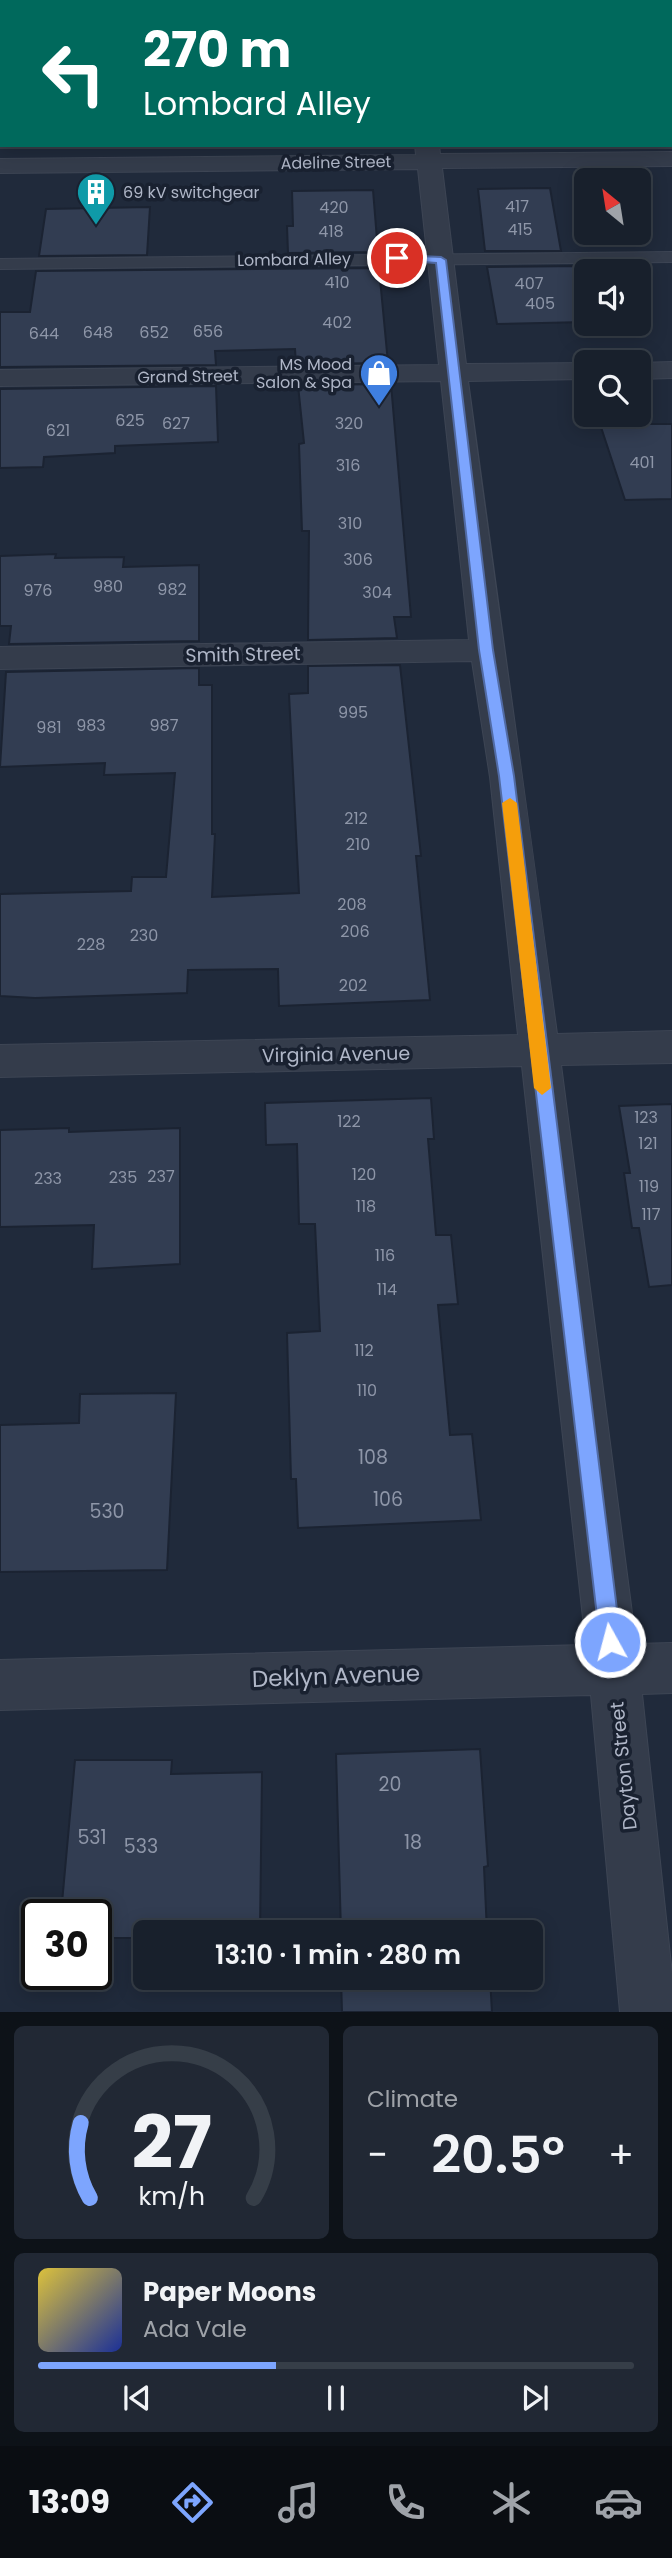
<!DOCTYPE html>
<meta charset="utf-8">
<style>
body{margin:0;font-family:Poppins,sans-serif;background:#212834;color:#f1f3f6;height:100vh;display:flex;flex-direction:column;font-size:26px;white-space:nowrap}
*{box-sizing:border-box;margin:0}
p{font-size:23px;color:#9fa3a9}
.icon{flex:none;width:38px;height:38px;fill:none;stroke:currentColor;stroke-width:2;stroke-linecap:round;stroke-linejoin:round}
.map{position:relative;height:2012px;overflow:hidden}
.details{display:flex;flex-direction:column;gap:14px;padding:14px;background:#0d1218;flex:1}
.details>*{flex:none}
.top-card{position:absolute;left:0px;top:0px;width:672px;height:147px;box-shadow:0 4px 18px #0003,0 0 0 2px #363e48;background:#00695c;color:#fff;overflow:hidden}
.needle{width:46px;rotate:330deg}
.buttons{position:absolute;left:574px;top:168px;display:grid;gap:14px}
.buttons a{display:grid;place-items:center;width:77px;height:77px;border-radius:10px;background:#18202c;box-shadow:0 4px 18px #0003,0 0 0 2px #363e48;font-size:35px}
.speed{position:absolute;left:21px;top:1899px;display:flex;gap:14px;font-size:35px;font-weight:700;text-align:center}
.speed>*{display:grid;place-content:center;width:91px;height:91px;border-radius:50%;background:#18202c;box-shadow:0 4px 18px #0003,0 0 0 2px #363e48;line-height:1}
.speed .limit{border:4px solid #111;border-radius:10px;background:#fff;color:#111}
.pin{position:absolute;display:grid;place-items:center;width:60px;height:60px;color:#fff;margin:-30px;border:4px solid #fff;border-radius:50%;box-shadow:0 2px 7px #0007}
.me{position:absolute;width:77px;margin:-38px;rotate:353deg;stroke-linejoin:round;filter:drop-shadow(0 0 5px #0008)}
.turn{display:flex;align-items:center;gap:24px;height:147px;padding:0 28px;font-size:32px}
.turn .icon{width:91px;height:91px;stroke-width:2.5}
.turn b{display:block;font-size:49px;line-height:60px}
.big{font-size:52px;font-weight:600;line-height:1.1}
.details .card{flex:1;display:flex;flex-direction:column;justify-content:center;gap:10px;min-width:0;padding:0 24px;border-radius:10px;background:#212834}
.details .dial{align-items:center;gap:0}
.dial svg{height:182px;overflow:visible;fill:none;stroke:#363e48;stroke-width:7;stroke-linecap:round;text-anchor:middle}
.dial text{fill:#f1f3f6;stroke:none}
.song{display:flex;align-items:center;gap:21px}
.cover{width:84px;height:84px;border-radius:10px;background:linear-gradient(135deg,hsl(50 70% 55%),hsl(230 70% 35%))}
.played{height:7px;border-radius:4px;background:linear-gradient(90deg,#7da5fe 40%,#363e48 40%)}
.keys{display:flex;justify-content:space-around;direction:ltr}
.heat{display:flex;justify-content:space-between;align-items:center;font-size:38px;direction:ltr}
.details .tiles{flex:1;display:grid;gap:14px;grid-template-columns:1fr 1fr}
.card:last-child{grid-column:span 2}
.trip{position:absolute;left:133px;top:1920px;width:410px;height:70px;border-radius:10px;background:#18202c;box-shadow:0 4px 18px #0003,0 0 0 2px #363e48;font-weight:600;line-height:70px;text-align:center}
.dock{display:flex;height:112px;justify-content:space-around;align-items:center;background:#0a0d12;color:#9fa3a9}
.dock .icon{width:49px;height:49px}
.dock .on{color:#7da5fe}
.dock b{font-size:32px;color:#f1f3f6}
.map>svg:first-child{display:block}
.building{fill:#323d52;stroke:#1b2332;stroke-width:2}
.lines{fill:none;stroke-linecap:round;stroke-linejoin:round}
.lane-casing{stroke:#3d4554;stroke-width:2}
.street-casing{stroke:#3d4554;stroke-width:2}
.lane{fill:#343c4b;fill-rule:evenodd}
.street{fill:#343c4b;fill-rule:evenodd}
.route{fill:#7da5fe;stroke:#516ba5;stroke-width:2}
.slow{fill:#f59e0b}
.labels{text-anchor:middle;stroke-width:7;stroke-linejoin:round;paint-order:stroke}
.far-street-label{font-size:16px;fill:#afb6c7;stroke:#192130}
.far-poi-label{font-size:16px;fill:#afb6c7;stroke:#192130;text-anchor:start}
.number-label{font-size:16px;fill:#8e96a8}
.street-label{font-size:19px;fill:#afb6c7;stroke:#192130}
.near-number-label{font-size:19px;fill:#8e96a8}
.near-street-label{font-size:23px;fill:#afb6c7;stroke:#192130}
</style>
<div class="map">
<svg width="672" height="2012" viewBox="0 0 672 2012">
<rect width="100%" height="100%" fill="#202a3b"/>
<!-- building -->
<path class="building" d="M550,188L561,251H485L478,189Z
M373,190L378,252L288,253L287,226H293L292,191Z
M150,207L147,255L39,256L46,209Z
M586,266V322L497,324L487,267Z
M379,268L388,363L296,364L295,349L215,351L216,365L0,367V312H30L36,271Z
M391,384L411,617H394L397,638L308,640L309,531H302L299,444L304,443L298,385Z
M216,386L218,442L115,446V453L44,457L43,467L0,468V389Z
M600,424H672V499L625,500Z
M56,554L55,558L124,557L123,567L199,565V641L9,644L11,626H0V556Z
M400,665L421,856H416L430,1000L279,1006L278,969L188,970L187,993L35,998L0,996V894L131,891L132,877H166L175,773L104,775L105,763L0,767L6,672L199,668V685H212V834H215L212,897L299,893L289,694L308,693V666Z
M431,1098L434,1139H428L436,1235H451L458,1304L438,1305L450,1435L472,1434L481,1520L298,1528L296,1479H291L287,1333L320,1331L315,1224H299L297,1144L266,1145L265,1103Z
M672,1104V1285L649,1287L639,1228H632L624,1173H630L619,1106Z
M69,1128V1132L180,1128V1264L92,1269L94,1225L0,1227V1130Z
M176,1393L167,1570L0,1572V1425L79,1423L80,1394Z
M480,1749L488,1866L484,1867L487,1932H341L336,1754Z
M75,1760H172L171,1774L262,1772L260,1932H145V1938H96V1914H61Z
M341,1978H490L492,2012H342Z"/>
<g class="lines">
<!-- lane casing -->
<g class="lane-casing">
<path id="lane" d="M670,71H672V81H670Z
M0,79H2V89H0Z
M672,252V262L0,269V259Z"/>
</g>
<!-- street casing -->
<g class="street-casing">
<path id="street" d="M397,0H417V2H397Z
M415,145H439L440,154L672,152V166L442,168L466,364L586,363V379L468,381C496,599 529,816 557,1034L672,1031V1063L561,1065L636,1644L672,1643V1693L642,1694L672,1974V2012H620L591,1695L0,1710V1660L586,1645L522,1066L0,1077V1045L518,1035L490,777L472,661L0,669V647L469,640L441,381L0,386V370L439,365L418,169L0,173V159L416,155Z
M672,362V378L639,379V363Z"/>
</g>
<!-- lane -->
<use href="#lane" class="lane"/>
<!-- street -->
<use href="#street" class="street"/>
</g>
<!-- route -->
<path class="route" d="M397,255L441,257L446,260L493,650L514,776L621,1642L618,1649L610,1652L603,1649L600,1642L499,776L479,650L436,263L394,260L392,258Z"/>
<!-- slow -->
<path class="slow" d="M510,798L517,803L551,1088L542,1095L534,1088L502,803Z"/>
<!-- icons -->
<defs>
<g id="building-pin" transform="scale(2.0125)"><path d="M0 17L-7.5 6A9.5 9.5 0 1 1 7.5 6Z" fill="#0f9aa8" stroke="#192130"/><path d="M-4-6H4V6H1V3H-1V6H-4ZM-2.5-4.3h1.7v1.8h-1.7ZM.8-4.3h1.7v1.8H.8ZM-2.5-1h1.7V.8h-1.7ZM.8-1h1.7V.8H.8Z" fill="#fff"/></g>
<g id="shop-pin" transform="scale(2.0125)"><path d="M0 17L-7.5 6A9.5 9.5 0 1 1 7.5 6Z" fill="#3f7fe0" stroke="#192130"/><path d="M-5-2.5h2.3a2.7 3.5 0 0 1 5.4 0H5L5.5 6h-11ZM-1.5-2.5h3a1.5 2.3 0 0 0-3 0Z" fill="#fff"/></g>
</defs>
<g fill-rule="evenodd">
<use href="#building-pin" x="96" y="192"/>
<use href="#shop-pin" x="379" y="373"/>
</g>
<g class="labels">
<!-- far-street labels -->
<g class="far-street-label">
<text transform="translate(336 162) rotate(-1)" y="6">Adeline Street</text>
<text transform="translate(294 259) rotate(-1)" y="6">Lombard Alley</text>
<text transform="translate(188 376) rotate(-1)" y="6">Grand Street</text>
</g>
<!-- far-poi labels -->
<g class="far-poi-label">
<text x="123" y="198">69 kV switchgear</text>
<text x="352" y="370" text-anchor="end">MS Mood<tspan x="352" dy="18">Salon &amp; Spa</tspan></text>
</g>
<!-- number labels -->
<g class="number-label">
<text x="517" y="212">417</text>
<text x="334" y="213">420</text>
<text x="520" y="235">415</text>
<text x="331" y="237">418</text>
<text x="337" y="288">410</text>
<text x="529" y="289">407</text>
<text x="540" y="309">405</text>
<text x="337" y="328">402</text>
<text x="208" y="337">656</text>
<text x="98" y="338">648</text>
<text x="154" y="338">652</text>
<text x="44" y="339">644</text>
<text x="130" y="426">625</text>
<text x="176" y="429">627</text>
<text x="349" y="429">320</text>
<text x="58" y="436">621</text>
<text x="642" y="468">401</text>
<text x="348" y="471">316</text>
<text x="350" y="529">310</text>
<text x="358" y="565">306</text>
<text x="108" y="592">980</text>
<text x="172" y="595">982</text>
<text x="38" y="596">976</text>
<text x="377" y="598">304</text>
<text x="353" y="718">995</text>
<text x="91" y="731">983</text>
<text x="164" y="731">987</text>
<text x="49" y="733">981</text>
<text x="356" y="824">212</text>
<text x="358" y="850">210</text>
<text x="352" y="910">208</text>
<text x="355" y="937">206</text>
<text x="144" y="941">230</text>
<text x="91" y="950">228</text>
<text x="353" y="991">202</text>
<text x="646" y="1123">123</text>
<text x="349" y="1127">122</text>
<text x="648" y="1149">121</text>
<text x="364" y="1180">120</text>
<text x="161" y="1182">237</text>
<text x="123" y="1183">235</text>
<text x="48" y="1184">233</text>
<text x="649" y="1192">119</text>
<text x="366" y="1212">118</text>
<text x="651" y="1220">117</text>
<text x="385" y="1261">116</text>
<text x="387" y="1295">114</text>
<text x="364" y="1356">112</text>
<text x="367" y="1396">110</text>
</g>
<!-- street labels -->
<g class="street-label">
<text transform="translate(243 654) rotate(-1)" y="7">Smith Street</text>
<text transform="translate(336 1054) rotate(-1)" y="7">Virginia Avenue</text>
<text transform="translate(623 1766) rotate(-96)" y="7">Dayton Street</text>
</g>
<!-- near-number labels -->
<g class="near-number-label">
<text x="373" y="1464">108</text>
<text x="388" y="1506">106</text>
<text x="107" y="1518">530</text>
<text x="390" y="1791">20</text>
<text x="92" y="1844">531</text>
<text x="413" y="1849">18</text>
<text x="141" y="1853">533</text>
</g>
<!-- near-street labels -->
<g class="near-street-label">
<text transform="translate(336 1676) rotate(-2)" y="8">Deklyn Avenue</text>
</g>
</g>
</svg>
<div class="buttons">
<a><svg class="needle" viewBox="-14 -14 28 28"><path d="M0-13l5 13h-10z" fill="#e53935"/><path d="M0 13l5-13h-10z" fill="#9fa3a9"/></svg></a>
<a><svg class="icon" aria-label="sound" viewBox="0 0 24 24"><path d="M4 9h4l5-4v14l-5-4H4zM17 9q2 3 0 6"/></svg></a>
<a><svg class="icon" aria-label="search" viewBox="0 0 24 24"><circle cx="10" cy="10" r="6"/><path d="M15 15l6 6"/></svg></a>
</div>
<div class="speed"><div class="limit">30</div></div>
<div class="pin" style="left:397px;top:258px;background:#d93025"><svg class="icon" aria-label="arrive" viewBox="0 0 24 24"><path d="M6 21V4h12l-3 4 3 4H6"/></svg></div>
<svg class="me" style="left:610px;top:1642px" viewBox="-20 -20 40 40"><circle r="17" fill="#7da5fe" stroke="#fff" stroke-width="3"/><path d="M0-11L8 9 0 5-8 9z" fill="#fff"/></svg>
<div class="trip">13:10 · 1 min · 280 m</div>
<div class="top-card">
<div class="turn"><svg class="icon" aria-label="left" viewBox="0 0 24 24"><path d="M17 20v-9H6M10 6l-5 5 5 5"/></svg><div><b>270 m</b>Lombard Alley</div></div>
</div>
</div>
<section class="details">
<div class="tiles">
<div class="card dial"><svg viewBox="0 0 100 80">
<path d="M14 69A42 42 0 1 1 86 69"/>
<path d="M14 69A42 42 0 0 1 10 36" stroke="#7da5fe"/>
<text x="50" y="56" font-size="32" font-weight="700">27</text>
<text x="50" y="72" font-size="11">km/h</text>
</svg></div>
<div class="card"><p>Climate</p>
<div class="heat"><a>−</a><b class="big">20.5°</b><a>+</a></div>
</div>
<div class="card">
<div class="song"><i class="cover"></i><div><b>Paper Moons</b><p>Ada Vale</p></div></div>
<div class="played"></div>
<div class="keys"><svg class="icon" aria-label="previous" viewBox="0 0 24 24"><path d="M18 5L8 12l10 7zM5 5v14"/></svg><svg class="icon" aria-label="pause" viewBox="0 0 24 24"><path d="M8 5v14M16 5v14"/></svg><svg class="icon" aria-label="next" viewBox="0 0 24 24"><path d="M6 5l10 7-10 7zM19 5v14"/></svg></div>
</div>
</div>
</section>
<nav class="dock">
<b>13:09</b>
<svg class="icon on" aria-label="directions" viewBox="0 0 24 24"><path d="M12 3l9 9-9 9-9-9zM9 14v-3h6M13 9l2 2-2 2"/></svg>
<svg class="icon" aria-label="music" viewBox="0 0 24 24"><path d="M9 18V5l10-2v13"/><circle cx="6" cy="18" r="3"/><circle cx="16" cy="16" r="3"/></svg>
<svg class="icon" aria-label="phone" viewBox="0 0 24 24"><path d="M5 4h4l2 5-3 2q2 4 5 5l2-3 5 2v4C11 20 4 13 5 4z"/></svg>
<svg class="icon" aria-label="climate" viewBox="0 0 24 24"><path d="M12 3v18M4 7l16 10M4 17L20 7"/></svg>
<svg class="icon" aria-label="car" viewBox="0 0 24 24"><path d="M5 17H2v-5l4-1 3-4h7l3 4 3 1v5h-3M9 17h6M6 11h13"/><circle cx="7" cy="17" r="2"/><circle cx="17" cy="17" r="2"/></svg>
</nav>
